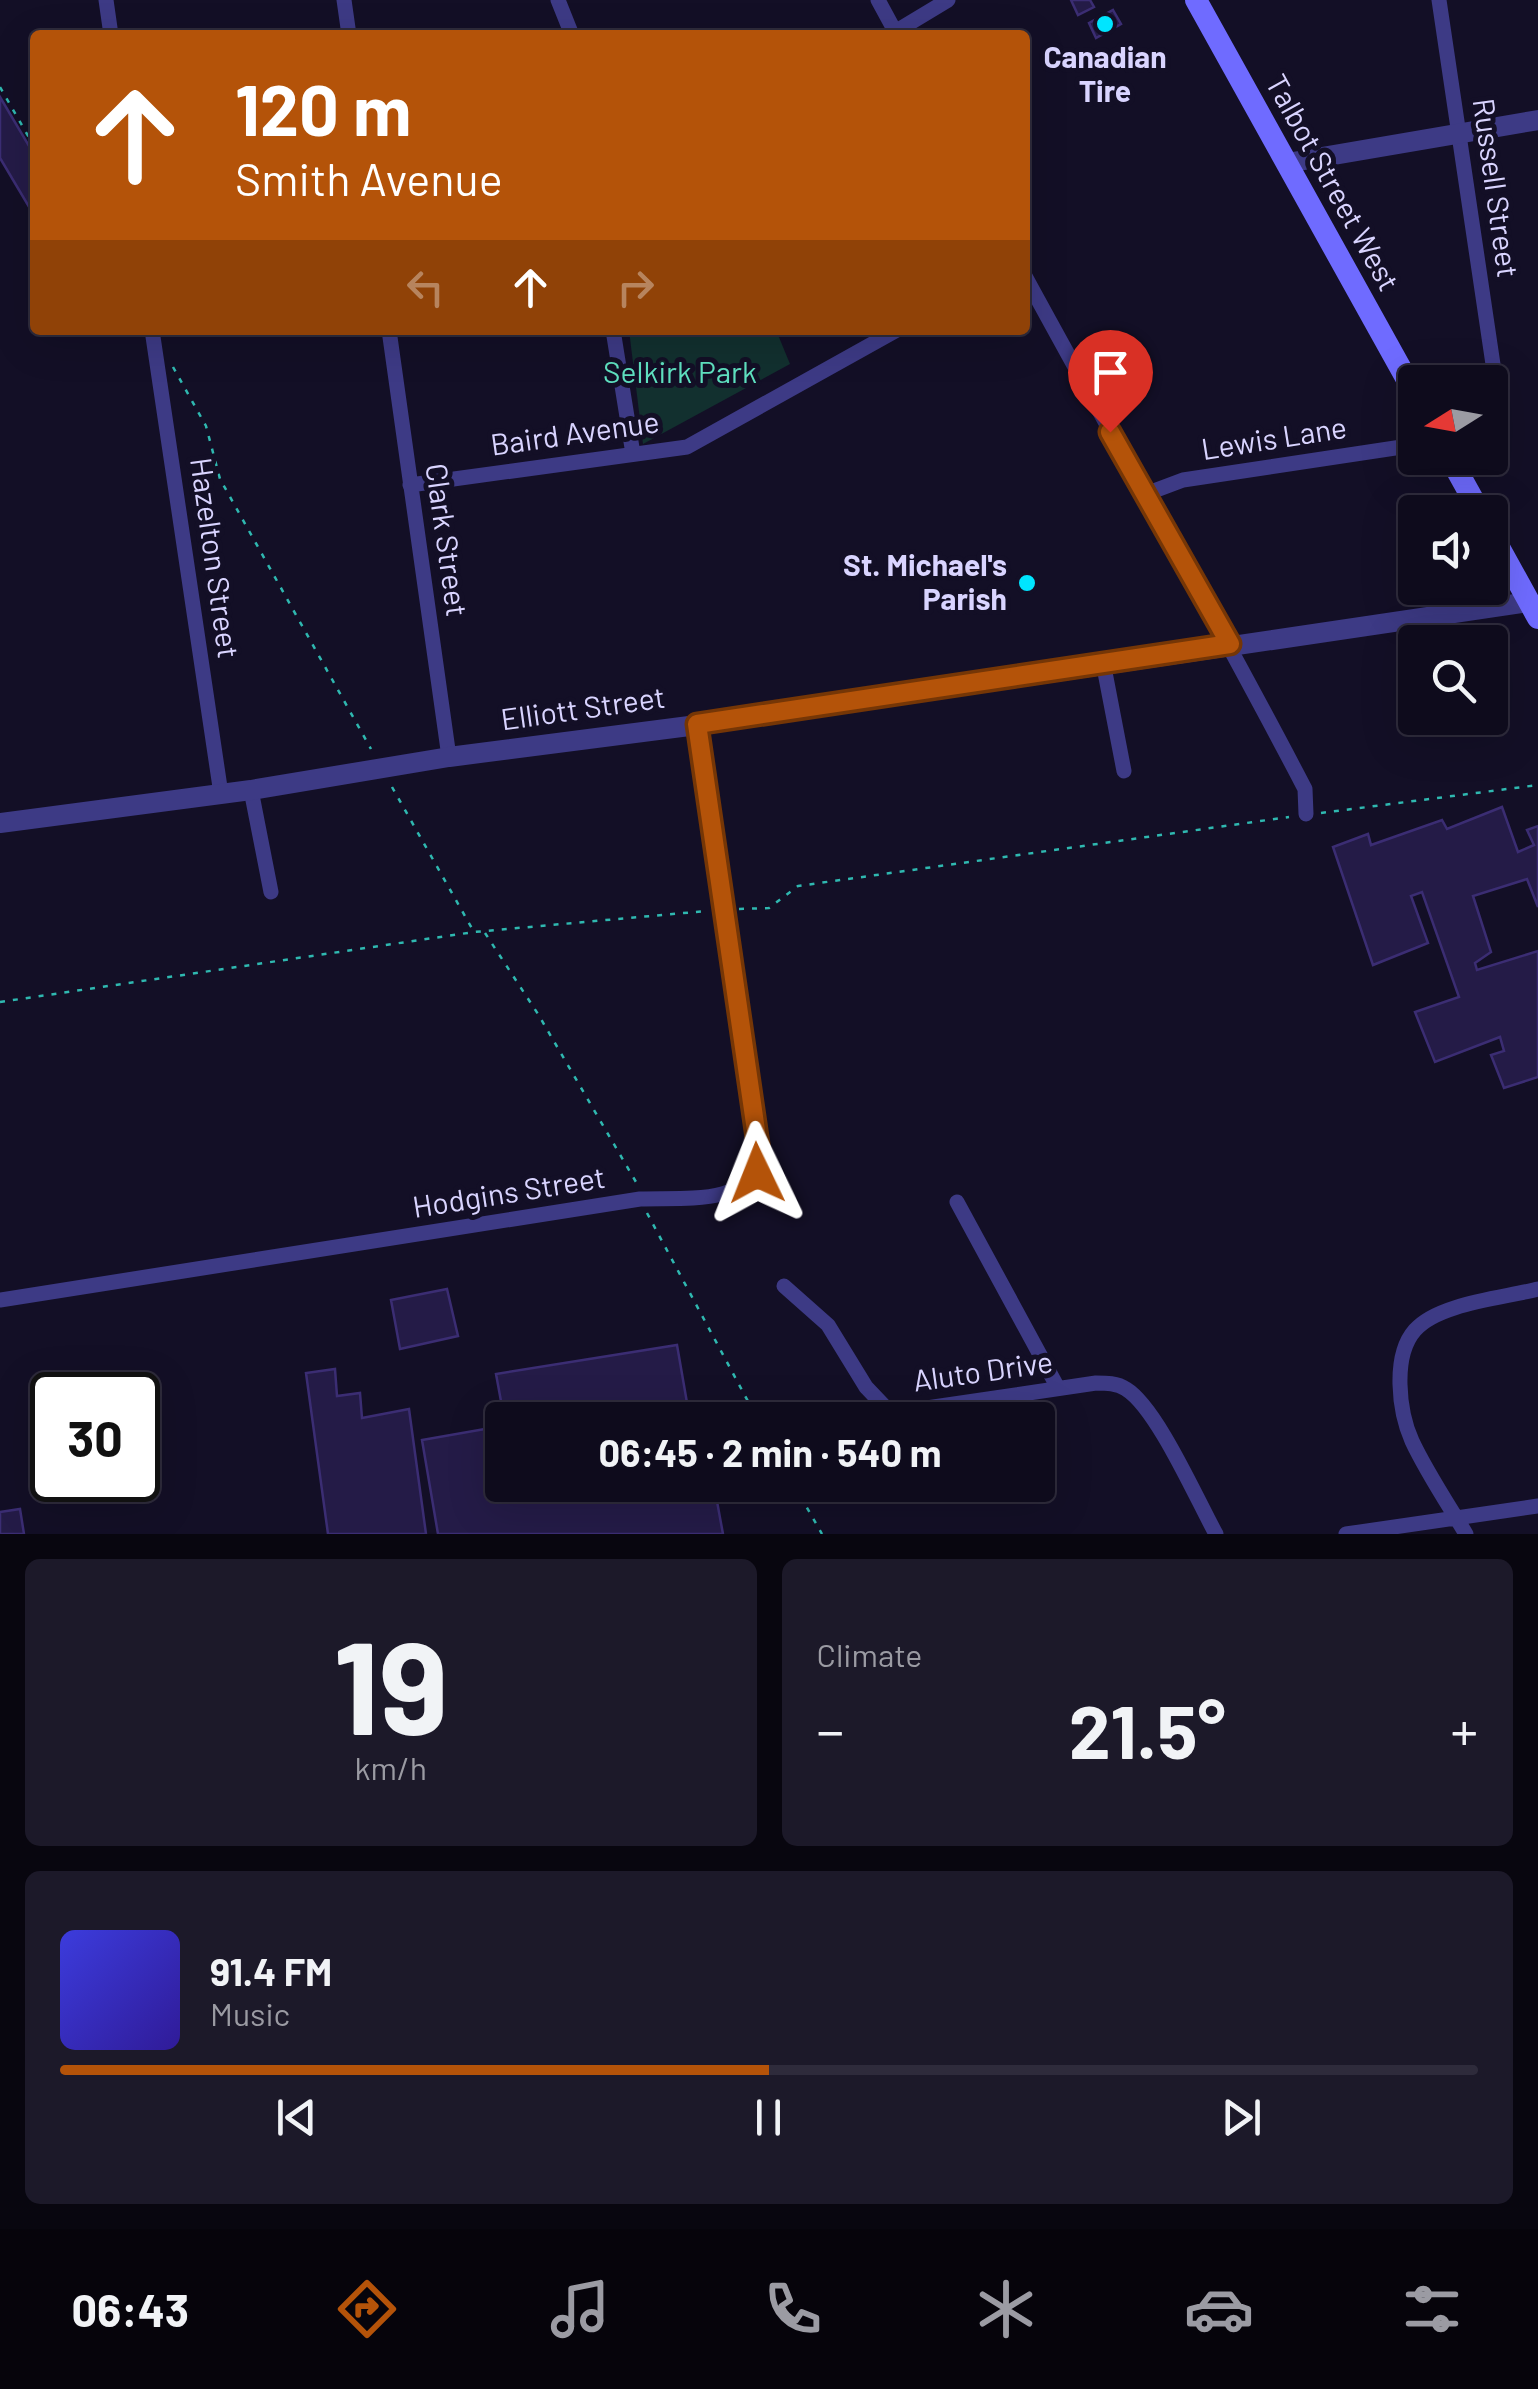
<!DOCTYPE html>
<meta charset="utf-8">
<style>
body{margin:0;font-family:Barlow,sans-serif;background:#1c1929;color:#f1f3f6;height:100vh;display:flex;flex-direction:column;font-size:38px;white-space:nowrap}
*{box-sizing:border-box;margin:0}
p{font-size:32px;color:#9b9ba3}
.icon{flex:none;width:55px;height:55px;fill:none;stroke:currentColor;stroke-width:2;stroke-linecap:round;stroke-linejoin:round}
.map{position:relative;height:1534px;overflow:hidden}
.side{display:flex;flex-direction:column;gap:25px;padding:25px;background:#08060f;flex:1}
.side>*{flex:none}
.top-card{position:absolute;left:30px;top:30px;width:1000px;height:305px;border-radius:10px;box-shadow:0 10px 40px #0002,0 0 0 2px #2e2b3b;background:#b45309;color:#fff;overflow:hidden}
.needle{width:65px;rotate:259deg}
.buttons{position:absolute;left:1398px;top:365px;display:grid;gap:20px}
.buttons a{display:grid;place-items:center;width:110px;height:110px;border-radius:10px;background:#0e0b1c;box-shadow:0 10px 40px #0002,0 0 0 2px #2e2b3b;font-size:50px}
.speed{position:absolute;left:30px;top:1372px;display:flex;gap:20px;font-size:50px;font-weight:700;text-align:center}
.speed>*{display:grid;place-content:center;width:130px;height:130px;border-radius:50%;background:#0e0b1c;box-shadow:0 10px 40px #0002,0 0 0 2px #2e2b3b;line-height:1}
.speed .limit{border:5px solid #111;border-radius:15px;background:#fff;color:#111}
.pin{position:absolute;display:grid;place-items:center;width:85px;height:85px;color:#fff;margin:-102px -42px;border-radius:50% 50% 50% 0;rotate:-45deg;box-shadow:0 0 10px #0007}
.pin .icon{rotate:45deg}
.me{position:absolute;width:110px;margin:-55px;rotate:358deg;stroke-linejoin:round;filter:drop-shadow(0 0 8px #0008)}
.turn{display:flex;align-items:center;gap:35px;height:210px;padding:0 40px;font-size:45px}
.turn .icon{width:130px;height:130px;stroke-width:2.5}
.turn b{display:block;font-size:70px;line-height:85px}
.lanes{display:flex;align-items:center;height:95px;padding:0 40px;background:#0003;justify-content:center;gap:50px;direction:ltr}
.lanes .off{opacity:.35}
.big{font-size:75px;font-weight:700;line-height:1.1}
.side .tile{flex:1;display:flex;flex-direction:column;justify-content:center;gap:15px;min-width:0;padding:0 35px;border-radius:15px;background:#1c1929}
.side .dial{align-items:center;gap:0}
.dial b{font-size:130px;line-height:1}
.song{display:flex;align-items:center;gap:30px}
.cover{width:120px;height:120px;border-radius:15px;background:linear-gradient(135deg,hsl(240 70% 55%),hsl(250 70% 35%))}
.played{height:10px;border-radius:5px;background:linear-gradient(90deg,#b45309 50%,#2e2b3b 50%)}
.keys{display:flex;justify-content:space-around;direction:ltr}
.heat{display:flex;justify-content:space-between;align-items:center;font-size:55px;direction:ltr}
.side .tiles{flex:1;display:grid;gap:25px;grid-template-columns:1fr 1fr}
.tile:last-child{grid-column:span 2}
.trip{position:absolute;left:485px;top:1402px;width:570px;height:100px;border-radius:10px;background:#0e0b1c;box-shadow:0 10px 40px #0002,0 0 0 2px #2e2b3b;font-weight:700;line-height:100px;text-align:center}
.dock{display:flex;height:160px;justify-content:space-around;align-items:center;background:#06040b;color:#9b9ba3}
.dock .icon{width:70px;height:70px}
.dock .on{color:#b45309}
.dock b{font-size:45px;color:#f1f3f6}
.map>svg:first-child{display:block}
.green{fill:#12302f}
.building{fill:#241b47;stroke:#3b2d73;stroke-width:2.5}
.lines{fill:none;stroke-linecap:round;stroke-linejoin:round}
.path{stroke:#2fb8b0;stroke-width:2.5;stroke-dasharray:5 8;stroke-linecap:butt}
.minor{stroke:#3d3a85;stroke-width:15}
.tertiary{stroke:#3d3a85;stroke-width:20}
.secondary{stroke:#6f6bff;stroke-width:22}
.route-casing{stroke:#753606;stroke-width:25}
.route{stroke:#b45309;stroke-width:18}
.poi-dot{fill:#00e5ff;stroke:#130f26;stroke-width:4}
.labels{text-anchor:middle;stroke-width:10;stroke-linejoin:round;paint-order:stroke}
.poi-label{font-size:30px;font-weight:bold;fill:#d9d4ff;stroke:#130f26}
.street-label{font-size:30px;fill:#d9d4ff;stroke:#130f26}
.park-label{font-size:30px;fill:#5fe0c0;stroke:#130f26}
</style>
<div class="map">
<svg width="1538" height="1534" viewBox="0 0 1538 1534">
<rect width="100%" height="100%" fill="#130f26"/>
<!-- green -->
<path class="green" d="M629,330H776L790,364L643,444Z"/>
<!-- building -->
<path class="building" d="M1071,0H1090L1094,7L1078,15Z
M1113,10L1121,24L1096,38L1089,23Z
M0,97L35,156V217L0,158Z
M1502,807L1518,852L1534,845L1527,830L1538,826V907L1527,879L1473,896L1491,952L1475,963L1477,970L1538,951V1077L1504,1088L1491,1055L1504,1051L1500,1037L1435,1062L1415,1012L1459,997L1422,892L1411,896L1428,943L1373,965L1333,847L1368,834L1371,845L1442,820L1447,829Z
M447,1289L458,1336L400,1349L391,1300Z
M677,1345L690,1420H532L541,1418L538,1405L503,1412L496,1374Z
M335,1369L337,1396L360,1393L362,1418L409,1409L426,1534H328L306,1373Z
M502,1426V1485H714L723,1534H438L422,1440Z
M20,1509L24,1534H0V1512Z"/>
<g class="lines">
<!-- path -->
<path class="path" d="M0,87L35,148
M173,367L206,426L220,479L371,749
M392,787L474,932
M1321,813L1538,785
M739,909L769,908L798,886L1289,817
M485,933L538,1014L636,1182
M0,1002L474,932L706,911
M647,1213L758,1420
M794,1485L822,1534"/>
<!-- minor -->
<path class="minor" d="M106,0L111,35
M344,0L349,35
M558,0L572,35
M878,0L897,35
M890,35L948,0
M1025,276C1118,447 1215,616 1305,789L1306,814
M152,330L221,794
M389,330L449,757
M613,330L633,454
M1421,382L1494,371L1439,0
M410,485L687,447L897,330
M1143,495L1183,480L1415,445
M1103,662L1124,771
M251,790L271,892
M957,1202L1058,1388
M784,1286L828,1325L866,1387L886,1408L913,1410L1096,1383C1106,1383 1117,1383 1126,1389C1157,1408 1197,1500 1216,1534
M0,1300L640,1199C679,1197 751,1207 760,1158L697,725
M1346,1534L1538,1506
M1466,1534C1448,1504 1427,1473 1412,1441C1399,1412 1392,1356 1415,1330C1439,1303 1504,1298 1538,1289"/>
<!-- tertiary -->
<path class="tertiary" d="M1287,163L1538,120
M0,823L251,790L449,757L697,725L1529,602"/>
<!-- secondary -->
<path class="secondary" d="M1196,0L1415,394
M1450,458L1480,512
M1490,531L1538,618"/>
</g>
<g class="lines">
<!-- route casing -->
<g class="route-casing">
<path id="route" d="M757,1173L760,1158L697,724L1230,644L1110,432"/>
</g>
<!-- route -->
<use href="#route" class="route"/>
</g>
<!-- markers -->
<g class="poi-dot">
<circle cx="1105" cy="24" r="10"/>
<circle cx="1027" cy="583" r="10"/>
</g>
<g class="labels">
<!-- poi labels -->
<g class="poi-label">
<text x="1105" y="68">Canadian<tspan x="1105" dy="34">Tire</tspan></text>
<text x="1007" y="576" text-anchor="end">St. Michael's<tspan x="1007" dy="34">Parish</tspan></text>
</g>
<!-- street labels -->
<g class="street-label">
<text transform="translate(1332 183) rotate(61)" y="10">Talbot Street West</text>
<text transform="translate(1495 188) rotate(82)" y="10">Russell Street</text>
<text transform="translate(575 434) rotate(-8)" y="10">Baird Avenue</text>
<text transform="translate(1274 439) rotate(-9)" y="10">Lewis Lane</text>
<text transform="translate(446 540) rotate(82)" y="10">Clark Street</text>
<text transform="translate(214 558) rotate(82)" y="10">Hazelton Street</text>
<text transform="translate(583 709) rotate(-8)" y="10">Elliott Street</text>
<text transform="translate(509 1193) rotate(-9)" y="10">Hodgins Street</text>
<text transform="translate(983 1372) rotate(-8)" y="10">Aluto Drive</text>
</g>
<!-- park labels -->
<g class="park-label">
<text x="680" y="383">Selkirk Park</text>
</g>
</g>
</svg>
<div class="buttons">
<a><svg class="needle" viewBox="-14 -14 28 28"><path d="M0-13l5 13h-10z" fill="#e53935"/><path d="M0 13l5-13h-10z" fill="#9b9ba3"/></svg></a>
<a><svg class="icon" aria-label="sound" viewBox="0 0 24 24"><path d="M4 9h4l5-4v14l-5-4H4zM17 9q2 3 0 6"/></svg></a>
<a><svg class="icon" aria-label="search" viewBox="0 0 24 24"><circle cx="10" cy="10" r="6"/><path d="M15 15l6 6"/></svg></a>
</div>
<div class="speed"><div class="limit">30</div></div>
<div class="pin" style="left:1110px;top:432px;background:#d93025"><svg class="icon" aria-label="arrive" viewBox="0 0 24 24"><path d="M6 21V4h12l-3 4 3 4H6"/></svg></div>
<svg class="me" style="left:757px;top:1173px" viewBox="-20 -20 40 40"><path d="M0-17L14 15 0 8-14 15z" fill="#b45309" stroke="#fff" stroke-width="4"/></svg>
<div class="trip">06:45 · 2 min · 540 m</div>
<div class="top-card">
<div class="turn"><svg class="icon" aria-label="ahead" viewBox="0 0 24 24"><path d="M12 20V5M6 11l6-6 6 6"/></svg><div><b>120 m</b>Smith Avenue</div></div>
<div class="lanes"><svg class="icon off" aria-label="left" viewBox="0 0 24 24"><path d="M17 20v-9H6M10 6l-5 5 5 5"/></svg><svg class="icon" aria-label="ahead" viewBox="0 0 24 24"><path d="M12 20V5M6 11l6-6 6 6"/></svg><svg class="icon off" aria-label="right" viewBox="0 0 24 24"><path d="M7 20v-9h11M14 6l5 5-5 5"/></svg></div>
</div>
</div>
<section class="side">
<div class="tiles">
<div class="tile dial"><b>19</b><p>km/h</p></div>
<div class="tile"><p>Climate</p>
<div class="heat"><a>−</a><b class="big">21.5°</b><a>+</a></div>
</div>
<div class="tile">
<div class="song"><i class="cover"></i><div><b>91.4 FM</b><p>Music</p></div></div>
<div class="played"></div>
<div class="keys"><svg class="icon" aria-label="previous" viewBox="0 0 24 24"><path d="M18 5L8 12l10 7zM5 5v14"/></svg><svg class="icon" aria-label="pause" viewBox="0 0 24 24"><path d="M8 5v14M16 5v14"/></svg><svg class="icon" aria-label="next" viewBox="0 0 24 24"><path d="M6 5l10 7-10 7zM19 5v14"/></svg></div>
</div>
</div>
</section>
<nav class="dock">
<b>06:43</b>
<svg class="icon on" aria-label="directions" viewBox="0 0 24 24"><path d="M12 3l9 9-9 9-9-9zM9 14v-3h6M13 9l2 2-2 2"/></svg>
<svg class="icon" aria-label="music" viewBox="0 0 24 24"><path d="M9 18V5l10-2v13"/><circle cx="6" cy="18" r="3"/><circle cx="16" cy="16" r="3"/></svg>
<svg class="icon" aria-label="phone" viewBox="0 0 24 24"><path d="M5 4h4l2 5-3 2q2 4 5 5l2-3 5 2v4C11 20 4 13 5 4z"/></svg>
<svg class="icon" aria-label="climate" viewBox="0 0 24 24"><path d="M12 3v18M4 7l16 10M4 17L20 7"/></svg>
<svg class="icon" aria-label="car" viewBox="0 0 24 24"><path d="M5 17H2v-5l4-1 3-4h7l3 4 3 1v5h-3M9 17h6M6 11h13"/><circle cx="7" cy="17" r="2"/><circle cx="17" cy="17" r="2"/></svg>
<svg class="icon" aria-label="filters" viewBox="0 0 24 24"><path d="M4 7h16M4 17h16"/><circle cx="9" cy="7" r="2"/><circle cx="15" cy="17" r="2"/></svg>
</nav>
